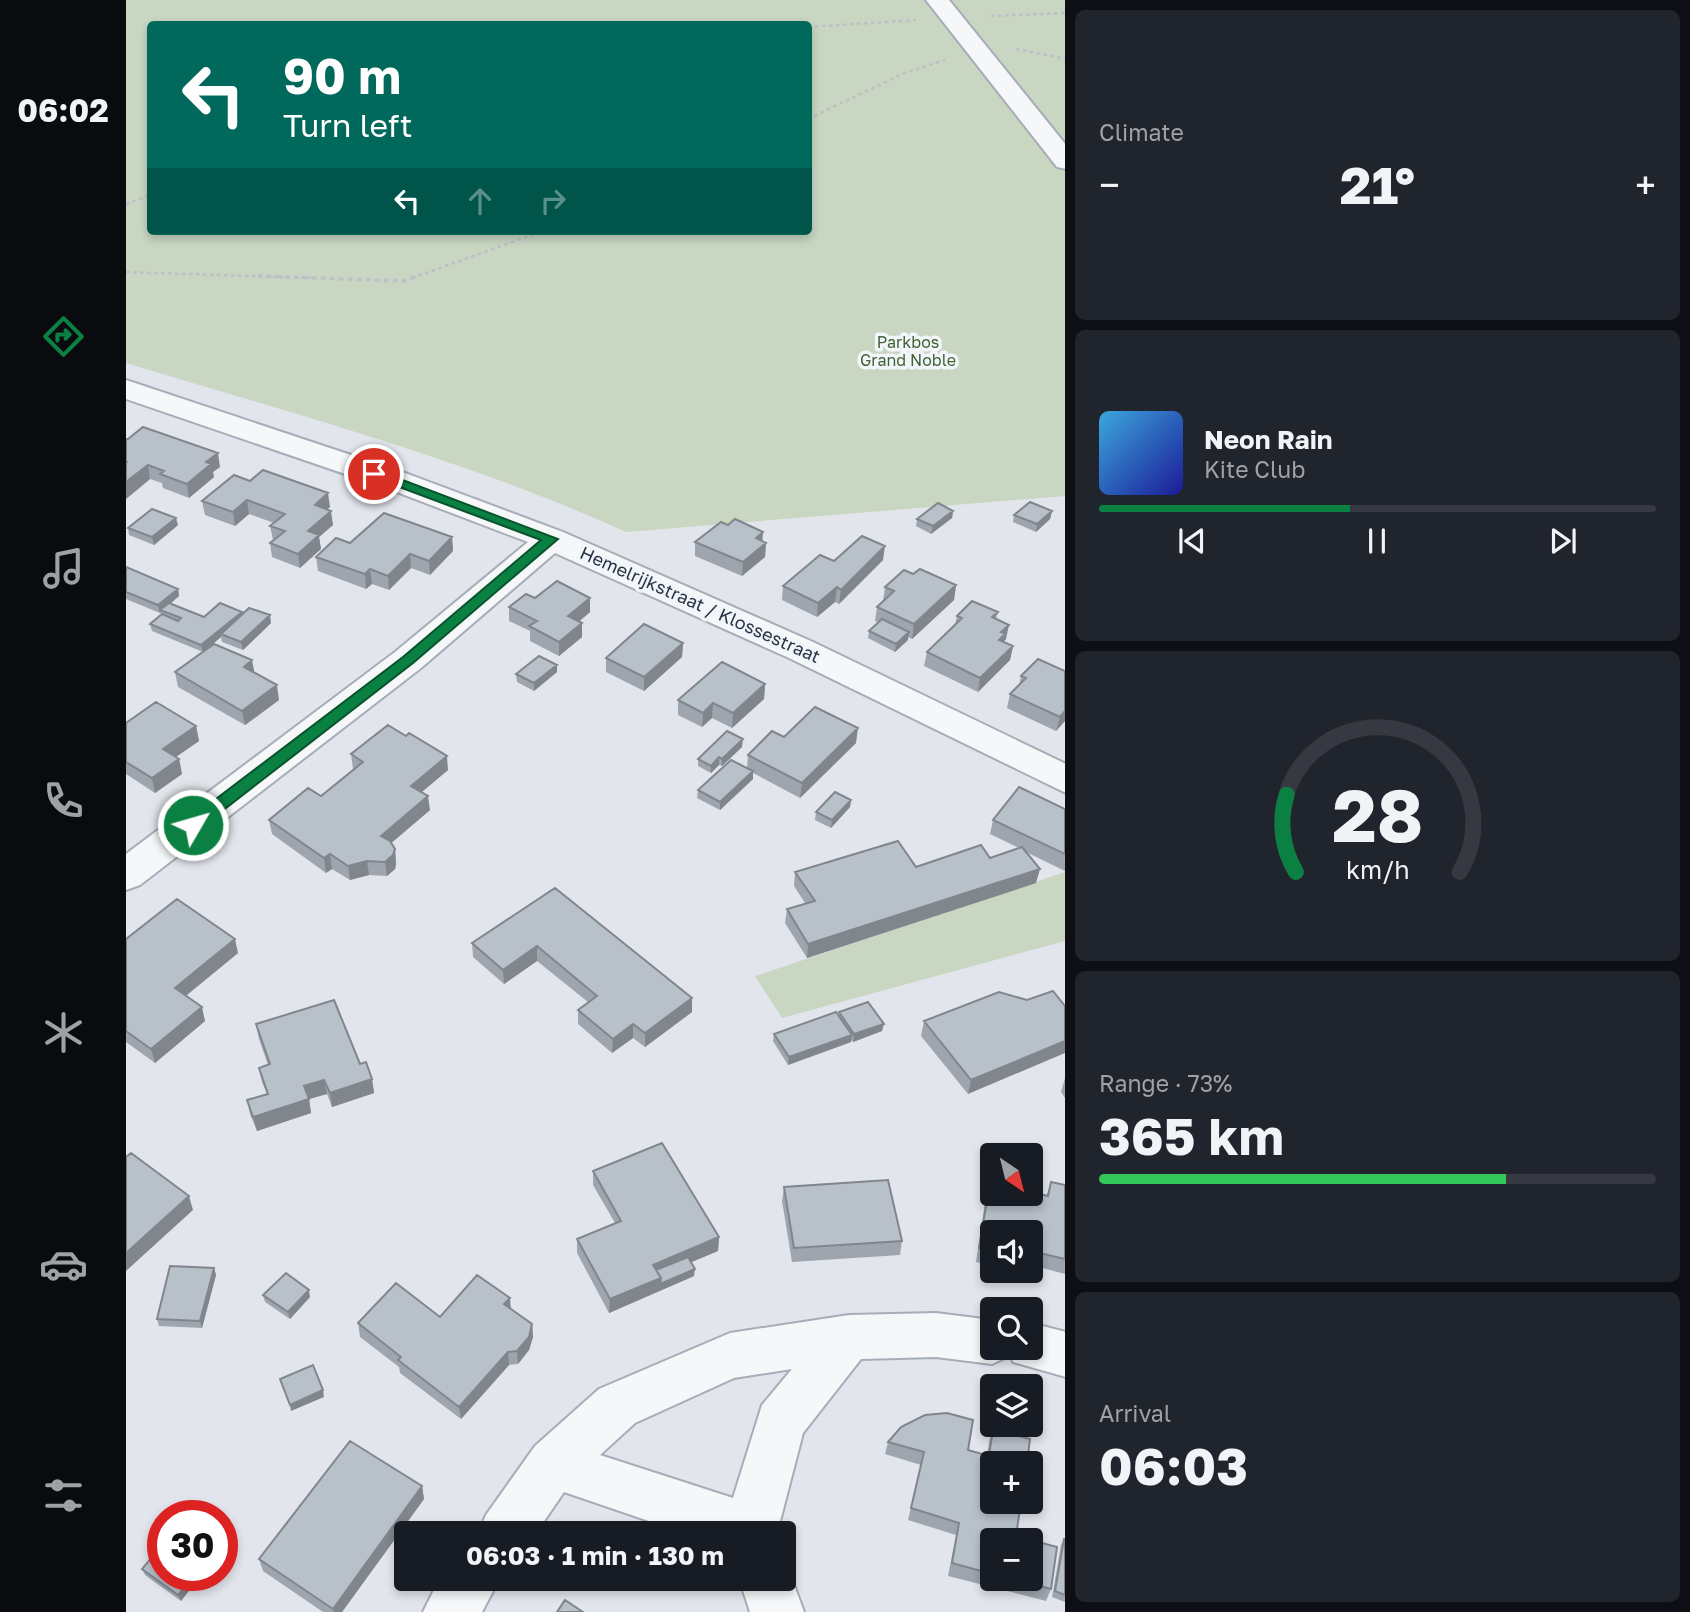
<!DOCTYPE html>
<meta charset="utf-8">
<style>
body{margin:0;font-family:"Golos Text",sans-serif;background:#20242c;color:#f1f3f6;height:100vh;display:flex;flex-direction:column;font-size:26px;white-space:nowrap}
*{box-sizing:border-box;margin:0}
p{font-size:23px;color:#9ea1a6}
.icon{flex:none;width:38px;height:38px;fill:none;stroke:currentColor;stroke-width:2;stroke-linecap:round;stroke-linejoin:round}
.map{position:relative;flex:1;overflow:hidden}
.details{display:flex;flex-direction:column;gap:10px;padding:10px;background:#0d0f14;width:625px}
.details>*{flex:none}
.top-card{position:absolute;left:21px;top:21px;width:665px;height:214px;border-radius:7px;box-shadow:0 4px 10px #0003;background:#00695c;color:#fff;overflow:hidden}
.needle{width:46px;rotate:145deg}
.fabs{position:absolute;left:854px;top:1143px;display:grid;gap:14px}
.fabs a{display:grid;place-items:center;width:63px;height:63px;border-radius:7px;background:#171b24;box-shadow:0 4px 10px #0003;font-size:35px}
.speed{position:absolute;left:21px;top:1500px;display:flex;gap:14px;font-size:35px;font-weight:700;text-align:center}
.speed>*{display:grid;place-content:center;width:91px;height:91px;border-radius:50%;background:#171b24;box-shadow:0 4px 10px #0003;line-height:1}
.speed .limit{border:10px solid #d22;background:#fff;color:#111}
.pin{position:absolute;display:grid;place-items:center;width:60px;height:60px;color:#fff;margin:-30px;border:4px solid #fff;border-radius:50%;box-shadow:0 2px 7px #0007}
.me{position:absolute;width:77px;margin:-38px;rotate:52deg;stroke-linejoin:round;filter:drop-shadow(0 0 5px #0008)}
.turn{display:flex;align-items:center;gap:24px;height:147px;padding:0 21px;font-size:32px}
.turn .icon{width:91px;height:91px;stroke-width:2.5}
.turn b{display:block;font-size:49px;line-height:60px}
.lanes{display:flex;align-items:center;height:66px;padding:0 21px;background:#0003;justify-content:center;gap:35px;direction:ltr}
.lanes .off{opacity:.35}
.big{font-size:52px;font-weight:700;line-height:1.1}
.details .widget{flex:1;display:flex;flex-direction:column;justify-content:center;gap:10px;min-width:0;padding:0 24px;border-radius:10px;background:#20242c}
.details .dial{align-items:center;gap:0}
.dial svg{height:182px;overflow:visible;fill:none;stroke:#363941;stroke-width:7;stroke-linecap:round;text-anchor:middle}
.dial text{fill:#f1f3f6;stroke:none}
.song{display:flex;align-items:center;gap:21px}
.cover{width:84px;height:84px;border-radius:10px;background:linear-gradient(135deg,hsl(200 70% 55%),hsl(240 70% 35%))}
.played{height:7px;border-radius:4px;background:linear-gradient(90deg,#0b8043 45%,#363941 45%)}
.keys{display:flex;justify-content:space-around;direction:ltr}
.heat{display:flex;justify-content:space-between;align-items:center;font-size:38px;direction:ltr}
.charge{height:10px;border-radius:5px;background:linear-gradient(90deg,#34c759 73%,#363941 0)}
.trip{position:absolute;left:268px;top:1521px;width:402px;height:70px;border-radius:7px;background:#171b24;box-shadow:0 4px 10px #0003;font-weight:700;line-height:70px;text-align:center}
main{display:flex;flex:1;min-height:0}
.tabs{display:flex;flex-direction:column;width:126px;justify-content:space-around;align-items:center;background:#090b0e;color:#9ea1a6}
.tabs .icon{width:49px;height:49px}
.tabs .selected{color:#0b8043}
.tabs b{font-size:32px;color:#f1f3f6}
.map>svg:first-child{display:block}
.green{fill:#c8d6c2;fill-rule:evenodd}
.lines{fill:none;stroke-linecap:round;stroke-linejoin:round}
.minor-casing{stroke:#a6adb7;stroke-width:4}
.path-far1{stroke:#bcc1c7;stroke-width:2.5;stroke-dasharray:3.5 3.5;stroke-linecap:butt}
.path{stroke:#bcc1c7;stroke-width:3.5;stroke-dasharray:4.5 4.5;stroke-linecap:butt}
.minor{fill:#f5f7f9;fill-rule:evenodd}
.wall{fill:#9ea5ae;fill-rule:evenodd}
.shaded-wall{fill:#81868d}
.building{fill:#b8c0ca;stroke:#81868d;stroke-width:2}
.route{fill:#0b8043;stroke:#07532c;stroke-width:2}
.labels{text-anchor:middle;stroke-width:7;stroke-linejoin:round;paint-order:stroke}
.far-park-label{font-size:16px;fill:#406334;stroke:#f2f5f9}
.street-label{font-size:18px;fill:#283545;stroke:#f2f5f9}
</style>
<main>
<nav class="tabs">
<b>06:02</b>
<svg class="icon selected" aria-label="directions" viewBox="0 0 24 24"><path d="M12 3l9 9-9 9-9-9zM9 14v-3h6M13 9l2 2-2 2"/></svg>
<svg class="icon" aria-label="music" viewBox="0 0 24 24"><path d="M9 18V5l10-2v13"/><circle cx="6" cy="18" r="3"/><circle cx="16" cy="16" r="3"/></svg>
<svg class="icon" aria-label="phone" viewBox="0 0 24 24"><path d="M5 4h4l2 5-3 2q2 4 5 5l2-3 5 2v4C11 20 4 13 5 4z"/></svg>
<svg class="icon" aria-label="climate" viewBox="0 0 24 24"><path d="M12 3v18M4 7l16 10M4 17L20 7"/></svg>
<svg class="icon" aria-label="car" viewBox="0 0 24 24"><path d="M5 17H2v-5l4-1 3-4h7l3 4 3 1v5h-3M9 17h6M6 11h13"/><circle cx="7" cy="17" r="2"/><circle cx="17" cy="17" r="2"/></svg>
<svg class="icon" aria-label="filters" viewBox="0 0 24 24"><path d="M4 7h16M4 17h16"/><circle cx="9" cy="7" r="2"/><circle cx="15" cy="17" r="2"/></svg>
</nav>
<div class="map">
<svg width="940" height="1612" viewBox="0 0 940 1612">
<rect width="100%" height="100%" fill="#e2e6ec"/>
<!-- green -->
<path class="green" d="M0,0H939V496L500,532C340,459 167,414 0,363ZM24,24H682V231H24Z
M939,872V941L656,1018L629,976Z"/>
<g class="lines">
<!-- minor casing -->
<g class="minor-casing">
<path id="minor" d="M800,0H823L940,145V169L931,167Z
M0,380L282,474L437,532L687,642L940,764V793L663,658L429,553L295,668L14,885L0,890V854L269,652L402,542L260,488L0,399Z
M810,1313L866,1320V1348H905V1323L940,1332V1377L887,1362L885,1355L866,1364L810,1357L735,1359L677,1433L651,1533H558L438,1492L410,1533H352L360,1515L409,1446L473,1389L604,1333L723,1315ZM666,1369L636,1405L607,1498L474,1455L509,1423L608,1378Z
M658,1558L678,1612H624L613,1578H658Z
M314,1578H374L356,1612H297Z"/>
</g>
<!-- path-far1 -->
<path class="path-far1" d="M865,16L940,13
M682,27L790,20
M890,49L940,59
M682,119L781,72L819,60
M0,204L24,195
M0,272L186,278
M286,278L417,231"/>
<!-- path -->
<path class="path" d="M132,276L278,281L291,276"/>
<!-- minor -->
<use href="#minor" class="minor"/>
</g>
<!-- wall -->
<path class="wall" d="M0,439L94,467L87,472L88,477L63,498L37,488L36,483L24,479L0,499Z
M124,481L204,507L201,509L207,525L193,537L195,549L174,568L146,557L144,543L148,540H147L144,526L148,523L123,514L109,526L79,515L76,501Z
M827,511L826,518L805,534L790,526L791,519Z
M926,511L924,519L910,532L887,522L888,515Z
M52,525L28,545L3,535L2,528Z
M326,537L327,551L304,575L285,568L263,590L246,584L240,589L192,571L190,557L224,543Z
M636,541L640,543L639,557L616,576L569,556V542Z
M757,560L713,604L709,602L691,617L656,600L657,586L708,561Z
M0,567L52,589L53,596L45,603L78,617L117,614L145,623L117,650L96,642L95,637L77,652L26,631L24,624L35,615V612L34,613L0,599Z
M787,574L830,585L828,600L786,639L782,637V640L769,652L742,638L743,631L752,622L749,621L751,607L757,601L759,587Z
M409,598L464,612L453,622L456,623V637L433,656L404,641V631L383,621V607Z
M872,612L870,619L880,639L878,642L887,646L884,660L852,692L798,666L801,652L829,624L831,616Z
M557,643L556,657L518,691L480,672V658Z
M431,665V672L408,691L391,682L390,674Z
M939,671V721L930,731L881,708L884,694L893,686L895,676Z
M49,672L128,673L153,700L119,725L52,687Z
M639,684L638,699L606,728L586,718L576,727L552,715V700Z
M0,723L70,726L73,741L49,757L53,759L56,774L29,793L0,774Z
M658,737L730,743L674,798L627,773V779L594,810L571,798L572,790L621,768L622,755Z
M616,747L596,766L593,765L585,773L572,766V759Z
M225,754L322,770L296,792L304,810L265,843L269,849L270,864L269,869L261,876L243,875L224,880L206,869L200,873L146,834L143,820L195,796L228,769H227Z
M725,800L724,807L705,828L689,820L690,812Z
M939,809V871L900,852L910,883L681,958L659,923L661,909L679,903L668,886L669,872L790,867L864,858L893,848L864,834L867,820Z
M429,888L566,1012L519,1047L507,1038L486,1053L452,1024V1010L462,1002L411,961L378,984L347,957L346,943Z
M0,939L112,953L60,996L79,1021L29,1063L0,1042Z
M901,1000L842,1094L795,1036L798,1021Z
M713,1012L756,1031L727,1042L726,1040L725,1042L662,1065L647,1041L648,1034L713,1015Z
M130,1024L234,1064L246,1079L248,1093L206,1107L201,1094L183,1099L185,1113L131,1131L124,1114L121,1100L141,1094L136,1082L133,1068L142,1065L133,1039Z
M939,1078V1098L935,1092Z
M467,1171L593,1237L592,1251L565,1262L568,1276L483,1313L451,1253V1239L489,1223L467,1185Z
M864,1182L921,1195L925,1182L939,1185V1274L905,1265V1232H866V1266L850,1262L860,1196Z
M658,1187L776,1241L774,1255L666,1262L656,1201Z
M88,1268L90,1275L76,1328L33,1326L31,1319Z
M137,1295L184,1297L164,1319L139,1302Z
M384,1298V1309L406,1324L407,1337L403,1350L392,1364L383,1365L335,1419L274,1373L273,1367L234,1337L232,1323L314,1317Z
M867,1429L890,1536L925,1589L920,1601L822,1576L830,1535L782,1520L795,1465L759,1454L762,1442L842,1450L861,1456L863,1442ZM866,1540L905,1578H866Z
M296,1486L298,1499L216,1612H197L137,1571L133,1559Z
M938,1539H939V1602L926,1597L935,1545Z
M16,1569L37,1575H75L55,1601L19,1575Z"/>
<!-- shaded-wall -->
<path class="shaded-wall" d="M92,453L94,467L87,472L88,477L63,498L61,484L80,462Z
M22,465L24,479L0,499V482Z
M202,493L204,507L190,519L189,505Z
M121,500L123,514L109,526L107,512Z
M205,511L207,525L193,537L195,549L174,568L172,554L182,531Z
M827,511L826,518L805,534L807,526Z
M926,511L924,519L910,532L911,524Z
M50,518L52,525L28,545L26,537Z
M637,532L636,547L640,543L639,557L616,576L617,562L630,538Z
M326,537L327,551L304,575L303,561Z
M759,546L757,560L713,604L715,590Z
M284,554L285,568L263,590L262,576Z
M244,569L246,584L240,589L239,574Z
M830,585L828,600L786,639L788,624Z
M711,587L709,602L691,617L692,603Z
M52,589L53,596L36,611L34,610L35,612L34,613L32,605Z
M464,598V612L442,630V616Z
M116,612L118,619L95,634V637L77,652L75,645Z
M144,615L145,623L117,650L115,642Z
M456,623V637L433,656V642Z
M883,625L880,639L878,641L876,648L870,654L875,632Z
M783,632L782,640L769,652L770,644Z
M557,643L556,657L518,691V677Z
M887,646L884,660L852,692L854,678Z
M126,660L129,675L118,667Z
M431,665V672L408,691V683Z
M639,684L638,699L606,728L607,713Z
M151,685L153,700L119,725L116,711Z
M587,703L586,718L576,727L577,713Z
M939,711V721L930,731L934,717Z
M70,726L73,741L40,764L37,749Z
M732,728L730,743L674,798L676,783Z
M617,739L616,747L596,766V759Z
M321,756L322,770L286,800L285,786Z
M593,757V765L585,773V766Z
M53,759L56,774L29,793L26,778Z
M627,771V779L594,810V802Z
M302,796L304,810L256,851L255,836Z
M725,800L724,807L705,828L706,820Z
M269,849L270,864L269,869L261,876L259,862Z
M204,854L206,869L200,873L198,858Z
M241,861L243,875L224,880L222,866Z
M914,869L910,883L681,958L682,944Z
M109,939L112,953L52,1002L49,988Z
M411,946V961L378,984L377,970Z
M566,998V1012L519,1047V1033Z
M76,1007L79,1021L29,1063L25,1049Z
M507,1024V1038L486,1053L487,1039Z
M758,1024L756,1031L727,1042L728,1034Z
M726,1035L725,1042L662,1065L663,1057Z
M939,1041V1053L842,1094L845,1080Z
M246,1079L248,1093L206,1107L204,1093Z
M198,1080L201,1094L183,1099L185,1113L131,1131L127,1117L178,1086Z
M63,1196L67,1210L0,1271V1253Z
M593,1237L592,1251L530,1277L527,1265Z
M88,1268L90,1275L76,1328L74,1321Z
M569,1269L568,1276L483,1313L484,1299L535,1278Z
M183,1290L184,1297L164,1319L162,1312Z
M384,1298L385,1311L378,1304Z
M406,1324L407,1337L403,1350L392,1364L391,1351Z
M382,1352L383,1365L335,1419L333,1407Z
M197,1390L198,1397L165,1411L164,1405Z
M296,1486L298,1499L216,1612H208L207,1609Z
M68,1575H75L55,1601L52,1595Z"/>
<!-- building -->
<path class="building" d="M17,427L92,453L80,462L85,464L61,484L34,474L38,471L22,465L0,482V463L1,462L0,461V439H2Z
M137,470L202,493L189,505L205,511L182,531L193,535L172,554L144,543L159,531L144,526L159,514L121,500L107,512L76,501L108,475L124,481Z
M904,502L926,511L911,524L888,515Z
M812,503L827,511L807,526L791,519Z
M26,509L50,518L26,537L2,528Z
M258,513L326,537L303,561L284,554L262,576L244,569L239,574L190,557L210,538L224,543Z
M609,519L637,532L630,538L640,543L617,562L569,542L595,522L602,525Z
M736,536L759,546L715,590L711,587L692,603L657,586L694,555L708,561Z
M0,567L52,589L32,605L0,592Z
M794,569L830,585L788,624L751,607L768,591L759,587L778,570L787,574Z
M431,581L464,598L442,616L456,623L433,642L403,626L411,621L383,607L400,594L409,598Z
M846,601L872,612L866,617L883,625L875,632L879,634L873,640L887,646L854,678L801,652L836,618L831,616Z
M43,603L78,617L94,603L116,612L75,645L24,624L36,614L52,621L55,618L34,610Z
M123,608L144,615L115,642L95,634Z
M756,619L783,632L770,644L743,631Z
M518,624L557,643L518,677L480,658Z
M88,644L126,660L118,667L151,685L116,711L49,672Z
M413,656L431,665L408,683L390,674Z
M912,659L939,671V711L934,717L884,694L900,678L895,676Z
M596,662L639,684L607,713L587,703L577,713L552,700Z
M30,702L70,726L37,749L53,759L26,778L0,762V723Z
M689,707L732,728L676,783L622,755L646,731L658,737Z
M262,725L280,736L283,733L321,756L285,786L302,796L255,836L264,841L269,849L267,855L259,862L241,861L222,866L204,854L198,858L143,820L182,788L195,796L237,762L225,754Z
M601,731L617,739L596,759L593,757L585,766L572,759Z
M605,760L627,771L594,802L572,790Z
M893,787L939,809V854L867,820Z
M709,792L725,800L706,820L690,812Z
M772,841L790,867L855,845L864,858L896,847L914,869L682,944L661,909L689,901L669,872Z
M429,888L566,998L519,1033L507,1024L487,1039L452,1010L471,996L411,946L377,970L346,943Z
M51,899L109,939L49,988L76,1007L25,1049L0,1031V939Z
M927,991L939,1006V1041L845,1080L798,1021L873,992L901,1000Z
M208,1000L234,1064L240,1062L246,1079L204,1093L198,1080L178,1086L183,1099L127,1117L121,1100L142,1094L133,1068L144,1064L130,1024Z
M742,1002L758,1024L728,1034L713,1012Z
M710,1012L726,1035L663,1057L648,1034Z
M536,1143L593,1237L527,1265L535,1278L484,1299L451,1239L495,1221L467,1171Z
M5,1153L63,1196L0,1253V1157Z
M762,1180L776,1241L668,1248L658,1187Z
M864,1182L866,1183V1194H905V1192L922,1196L925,1182L939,1185V1259L905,1251V1232H866V1251L853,1248Z
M562,1257L569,1269L534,1284L535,1278L530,1270Z
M44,1266L88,1268L74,1321L31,1319Z
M160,1273L183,1290L162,1312L137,1295Z
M351,1275L384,1298L378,1304L406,1324L403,1337L391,1351L382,1352L333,1407L272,1360L275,1357L232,1323L270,1283L314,1317Z
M187,1365L197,1390L164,1405L154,1379Z
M821,1413L847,1420L842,1450L863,1456L867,1429L904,1439L901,1463H866V1502H895L890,1536L931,1547L925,1589L884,1578H905V1540H866V1574L826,1563L833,1523L785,1508L798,1452L762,1442L775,1427L799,1415Z
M224,1441L296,1486L207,1609L133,1559Z
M938,1539H939V1595L929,1591Z
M37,1544V1575H68L52,1595L16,1569Z
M439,1600L457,1612H431Z"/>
<!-- route -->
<path class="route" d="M244,471H253L432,539L287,663L73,829H61V821L277,657L415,540L244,476Z"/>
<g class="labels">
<!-- far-park labels -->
<g class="far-park-label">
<text x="782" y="348">Parkbos<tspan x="782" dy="18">Grand Noble</tspan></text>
</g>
<!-- street labels -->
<g class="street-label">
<text transform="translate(574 605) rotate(24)" y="6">Hemelrijkstraat / Klossestraat</text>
</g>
</g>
</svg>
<div class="fabs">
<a><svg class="needle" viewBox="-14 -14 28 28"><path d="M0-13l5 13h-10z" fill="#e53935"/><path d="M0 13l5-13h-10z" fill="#9ea1a6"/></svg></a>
<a><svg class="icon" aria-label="sound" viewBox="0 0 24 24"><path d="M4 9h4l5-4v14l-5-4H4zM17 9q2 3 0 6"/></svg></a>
<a><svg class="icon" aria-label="search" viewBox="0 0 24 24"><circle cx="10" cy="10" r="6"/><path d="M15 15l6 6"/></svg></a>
<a><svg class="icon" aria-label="layers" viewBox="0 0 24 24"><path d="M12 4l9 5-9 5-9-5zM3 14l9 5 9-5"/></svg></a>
<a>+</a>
<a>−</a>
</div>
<div class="speed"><div class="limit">30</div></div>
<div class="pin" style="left:248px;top:474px;background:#d93025"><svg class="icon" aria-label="arrive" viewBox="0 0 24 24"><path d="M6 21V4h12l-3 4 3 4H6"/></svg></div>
<svg class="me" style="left:67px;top:825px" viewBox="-20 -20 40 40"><circle r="17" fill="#0b8043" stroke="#fff" stroke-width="3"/><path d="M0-11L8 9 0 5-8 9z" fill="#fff"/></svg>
<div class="trip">06:03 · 1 min · 130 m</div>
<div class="top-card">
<div class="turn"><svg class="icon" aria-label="left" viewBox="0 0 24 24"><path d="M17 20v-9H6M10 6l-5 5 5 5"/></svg><div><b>90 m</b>Turn left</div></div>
<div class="lanes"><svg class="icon" aria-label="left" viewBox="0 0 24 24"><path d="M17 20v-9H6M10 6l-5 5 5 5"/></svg><svg class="icon off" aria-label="ahead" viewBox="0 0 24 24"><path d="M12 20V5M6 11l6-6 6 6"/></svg><svg class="icon off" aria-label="right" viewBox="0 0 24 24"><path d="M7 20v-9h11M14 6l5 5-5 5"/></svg></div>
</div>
</div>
<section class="details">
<div class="widget"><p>Climate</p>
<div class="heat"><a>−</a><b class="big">21°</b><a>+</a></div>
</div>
<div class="widget">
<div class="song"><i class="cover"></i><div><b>Neon Rain</b><p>Kite Club</p></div></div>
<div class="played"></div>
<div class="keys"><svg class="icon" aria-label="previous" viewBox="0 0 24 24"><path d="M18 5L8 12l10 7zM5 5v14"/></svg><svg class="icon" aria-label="pause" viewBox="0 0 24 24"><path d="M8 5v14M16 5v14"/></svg><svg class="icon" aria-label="next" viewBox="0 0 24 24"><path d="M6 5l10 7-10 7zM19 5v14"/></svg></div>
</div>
<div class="widget dial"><svg viewBox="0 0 100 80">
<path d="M14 69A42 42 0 1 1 86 69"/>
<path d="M14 69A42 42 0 0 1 10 35" stroke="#0b8043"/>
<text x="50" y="56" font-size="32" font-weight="700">28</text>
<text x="50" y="72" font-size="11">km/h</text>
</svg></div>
<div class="widget"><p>Range · 73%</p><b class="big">365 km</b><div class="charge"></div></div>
<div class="widget"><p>Arrival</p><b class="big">06:03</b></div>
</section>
</main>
